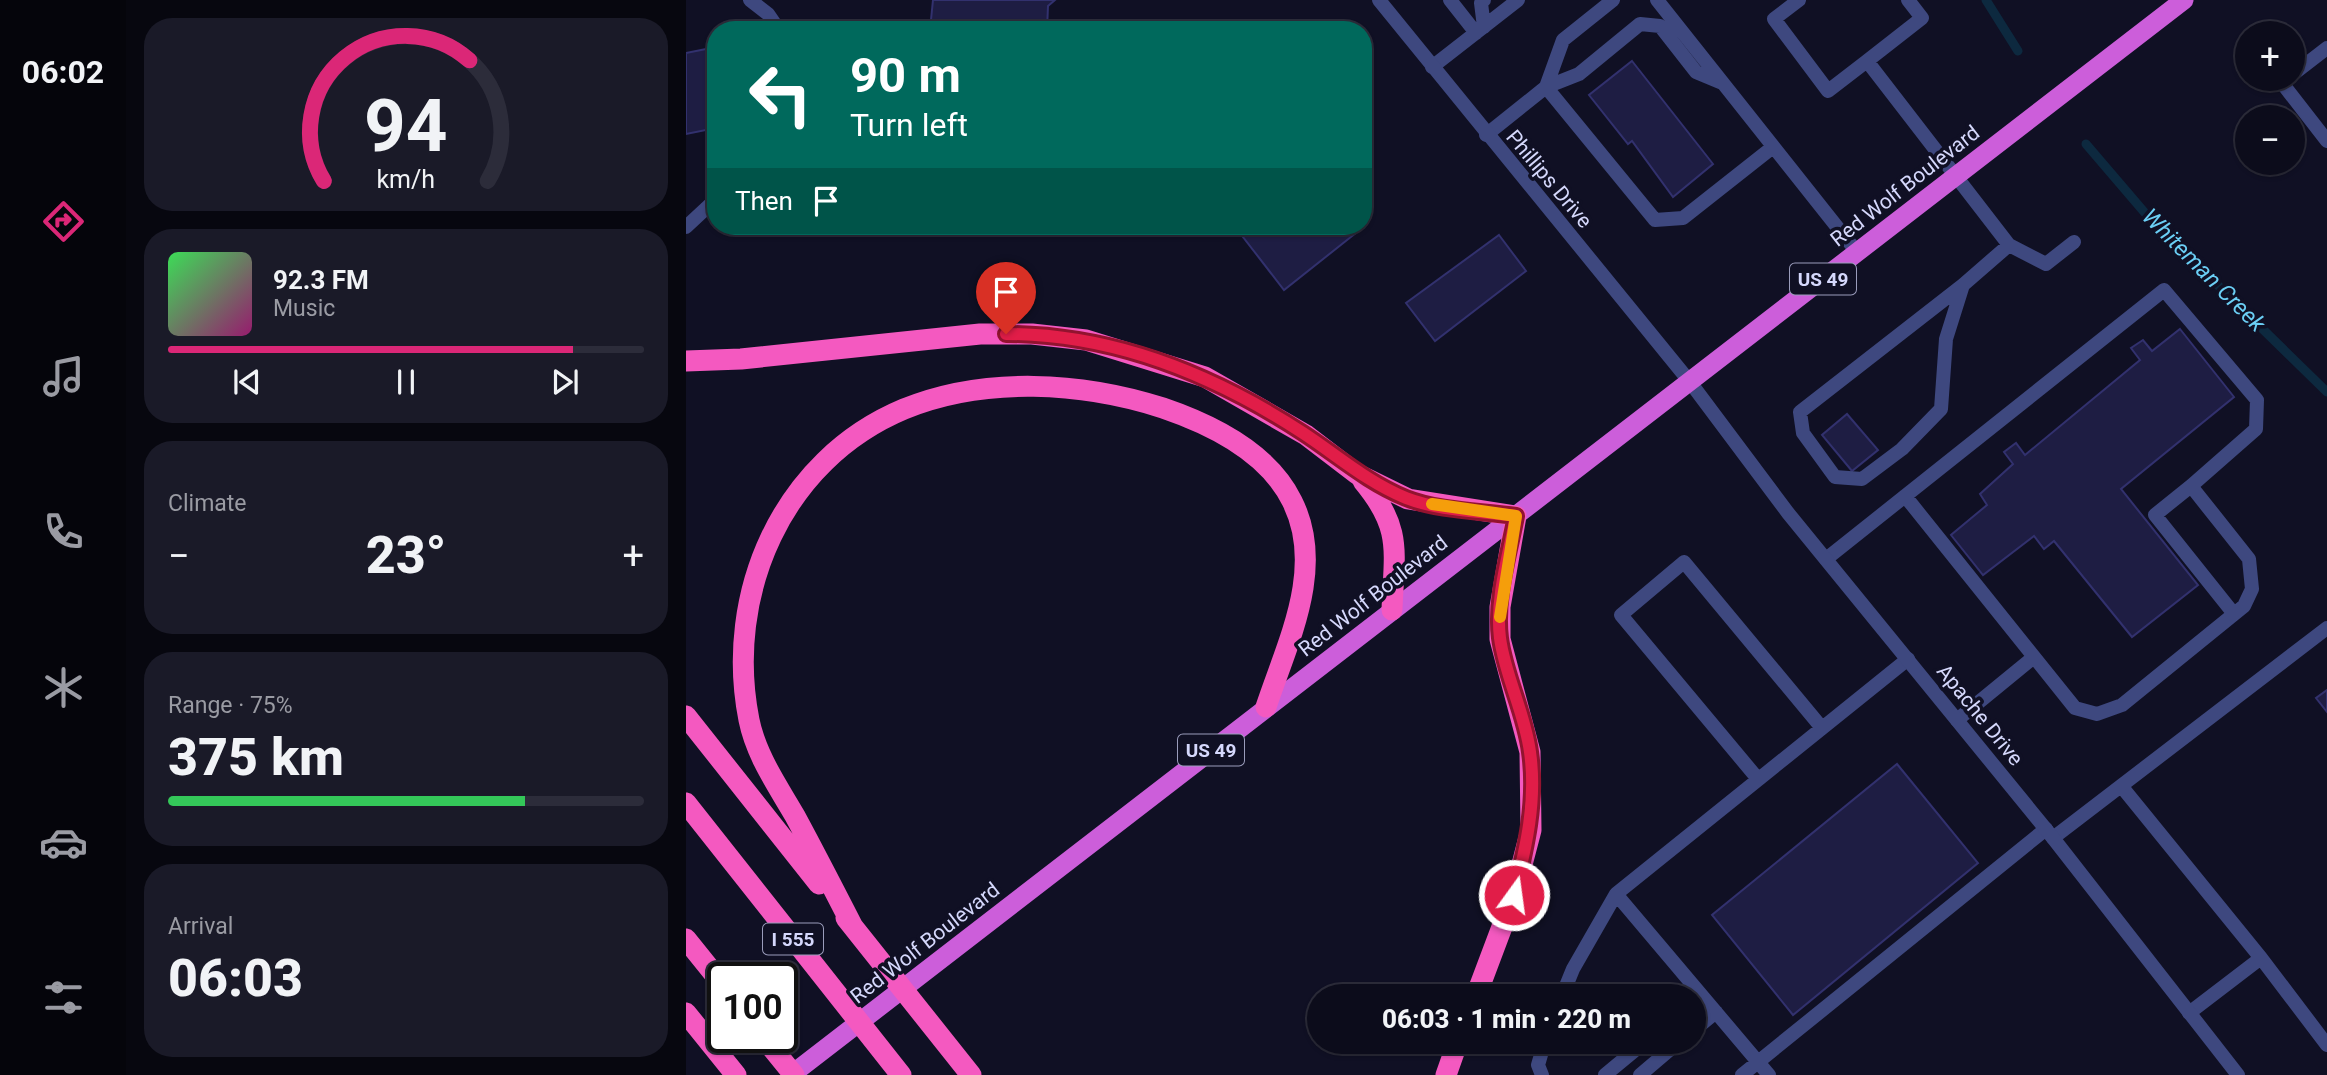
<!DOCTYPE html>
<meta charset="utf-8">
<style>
body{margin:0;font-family:Roboto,sans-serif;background:#1a1a28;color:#f1f3f6;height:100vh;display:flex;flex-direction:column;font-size:26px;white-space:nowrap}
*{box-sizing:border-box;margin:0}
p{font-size:23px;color:#9a9ba3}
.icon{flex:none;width:38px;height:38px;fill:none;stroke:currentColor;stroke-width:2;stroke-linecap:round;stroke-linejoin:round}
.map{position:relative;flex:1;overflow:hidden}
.drawer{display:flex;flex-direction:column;gap:18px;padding:18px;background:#07070f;width:560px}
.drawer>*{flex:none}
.top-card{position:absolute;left:21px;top:21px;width:665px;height:214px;border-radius:28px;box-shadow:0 2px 5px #0004,0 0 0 2px #2c2c3a;background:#00695c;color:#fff;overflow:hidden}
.controls{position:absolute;left:1549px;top:21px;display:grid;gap:14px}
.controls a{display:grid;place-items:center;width:70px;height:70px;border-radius:50%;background:#0c0c1b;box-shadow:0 2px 5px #0004,0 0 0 2px #2c2c3a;font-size:35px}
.speed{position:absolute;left:21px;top:962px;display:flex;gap:14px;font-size:35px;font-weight:700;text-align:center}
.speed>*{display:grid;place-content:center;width:91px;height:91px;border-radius:50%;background:#0c0c1b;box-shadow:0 2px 5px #0004,0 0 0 2px #2c2c3a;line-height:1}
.speed .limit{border:4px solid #111;border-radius:10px;background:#fff;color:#111}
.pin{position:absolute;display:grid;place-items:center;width:60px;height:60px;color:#fff;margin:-72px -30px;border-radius:50% 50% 50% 0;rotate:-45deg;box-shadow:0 0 7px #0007}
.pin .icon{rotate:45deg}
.me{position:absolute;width:77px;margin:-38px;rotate:14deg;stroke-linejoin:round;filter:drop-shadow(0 0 5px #0008)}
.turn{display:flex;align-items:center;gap:24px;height:147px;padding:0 28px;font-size:32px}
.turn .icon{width:91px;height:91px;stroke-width:2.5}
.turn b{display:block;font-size:49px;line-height:60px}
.then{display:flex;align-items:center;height:66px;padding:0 28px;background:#0003;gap:14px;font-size:26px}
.big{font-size:52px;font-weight:800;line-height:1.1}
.drawer .widget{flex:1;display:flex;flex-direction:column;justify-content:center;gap:10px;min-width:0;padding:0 24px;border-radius:28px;background:#1a1a28}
.drawer .dial{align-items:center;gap:0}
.dial svg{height:182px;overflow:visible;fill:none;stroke:#2c2c3a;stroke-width:7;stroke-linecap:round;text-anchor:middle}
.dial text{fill:#f1f3f6;stroke:none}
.song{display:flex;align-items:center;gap:21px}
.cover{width:84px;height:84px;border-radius:10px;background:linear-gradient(135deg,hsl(130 70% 55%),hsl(320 70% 35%))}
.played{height:7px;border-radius:4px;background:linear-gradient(90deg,#db2777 85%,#2c2c3a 85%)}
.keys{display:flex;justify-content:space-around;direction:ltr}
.heat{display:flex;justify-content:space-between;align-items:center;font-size:38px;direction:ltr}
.charge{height:10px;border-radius:5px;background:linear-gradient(90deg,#34c759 75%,#2c2c3a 0)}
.trip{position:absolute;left:621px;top:984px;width:399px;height:70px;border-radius:35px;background:#0c0c1b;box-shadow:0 2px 5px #0004,0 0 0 2px #2c2c3a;font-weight:800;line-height:70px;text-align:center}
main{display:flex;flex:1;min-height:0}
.tab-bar{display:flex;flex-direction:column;width:126px;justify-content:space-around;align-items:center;background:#05050b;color:#9a9ba3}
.tab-bar .icon{width:49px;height:49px}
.tab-bar .selected{color:#db2777}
.tab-bar b{font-size:32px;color:#f1f3f6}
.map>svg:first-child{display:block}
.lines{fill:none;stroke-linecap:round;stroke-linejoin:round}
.stream{stroke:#0d293f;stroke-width:9}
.building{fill:#1e1d43;stroke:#32316e;stroke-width:2}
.service{stroke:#3e487f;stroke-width:14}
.tertiary{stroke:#3e487f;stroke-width:14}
.trunk{stroke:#cc5eda;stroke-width:19}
.motorway{stroke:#f459c0;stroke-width:21}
.route-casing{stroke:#92132f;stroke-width:18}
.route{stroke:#e11d48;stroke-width:12}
.slow{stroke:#f59e0b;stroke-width:12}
.labels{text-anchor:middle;stroke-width:7;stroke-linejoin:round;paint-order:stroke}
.shield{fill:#101024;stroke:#9a9cbb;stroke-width:2}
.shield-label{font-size:19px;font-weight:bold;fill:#d5d8fc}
.street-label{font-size:21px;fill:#d5d8fc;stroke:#101024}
.water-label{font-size:23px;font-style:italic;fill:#6bcff5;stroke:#101024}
</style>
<main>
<nav class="tab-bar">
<b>06:02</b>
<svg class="icon selected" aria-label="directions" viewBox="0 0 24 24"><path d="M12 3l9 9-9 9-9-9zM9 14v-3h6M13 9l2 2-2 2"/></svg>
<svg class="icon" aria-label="music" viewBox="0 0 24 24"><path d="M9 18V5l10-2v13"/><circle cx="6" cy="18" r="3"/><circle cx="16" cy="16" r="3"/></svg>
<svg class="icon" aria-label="phone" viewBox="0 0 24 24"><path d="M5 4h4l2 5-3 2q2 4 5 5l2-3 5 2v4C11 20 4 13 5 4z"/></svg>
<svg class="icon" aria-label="climate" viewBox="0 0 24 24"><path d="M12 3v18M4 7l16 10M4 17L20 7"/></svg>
<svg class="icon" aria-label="car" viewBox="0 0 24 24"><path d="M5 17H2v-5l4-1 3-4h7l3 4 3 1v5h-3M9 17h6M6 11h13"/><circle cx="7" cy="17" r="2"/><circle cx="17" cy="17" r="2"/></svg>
<svg class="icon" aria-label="filters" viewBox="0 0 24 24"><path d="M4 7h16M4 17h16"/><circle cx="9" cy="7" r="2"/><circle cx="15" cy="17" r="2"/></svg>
</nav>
<section class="drawer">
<div class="widget dial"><svg viewBox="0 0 100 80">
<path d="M14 69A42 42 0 1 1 86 69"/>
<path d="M14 69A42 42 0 0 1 78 16" stroke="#db2777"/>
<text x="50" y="56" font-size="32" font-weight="700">94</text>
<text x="50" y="72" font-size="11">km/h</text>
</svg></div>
<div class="widget">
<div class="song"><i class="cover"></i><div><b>92.3 FM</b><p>Music</p></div></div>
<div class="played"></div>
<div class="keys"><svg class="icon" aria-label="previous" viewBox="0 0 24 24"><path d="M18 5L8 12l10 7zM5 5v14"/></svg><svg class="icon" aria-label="pause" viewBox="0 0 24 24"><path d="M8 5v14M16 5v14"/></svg><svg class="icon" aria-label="next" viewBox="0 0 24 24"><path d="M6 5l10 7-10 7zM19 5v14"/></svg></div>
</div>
<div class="widget"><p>Climate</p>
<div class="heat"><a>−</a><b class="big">23°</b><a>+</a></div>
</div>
<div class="widget"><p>Range · 75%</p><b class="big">375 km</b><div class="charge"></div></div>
<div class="widget"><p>Arrival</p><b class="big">06:03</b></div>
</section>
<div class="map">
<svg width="1641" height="1075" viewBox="0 0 1641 1075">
<rect width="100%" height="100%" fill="#101024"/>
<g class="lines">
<!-- stream -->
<path class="stream" d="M1300,0L1332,51
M1400,144L1465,220L1641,392"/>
</g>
<!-- building -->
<path class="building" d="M247,0H369L362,6L361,30H244Z
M30,47V128L0,134V53Z
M946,61L1027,164L987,197L946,141L942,144L903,95Z
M677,222L680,225L598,290L550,228L677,226Z
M813,235L840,271L749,341L720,303Z
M1494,329L1548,397L1435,489L1512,585L1446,637L1368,541L1358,549L1348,536L1297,575L1265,535L1301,505L1294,494L1327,464L1318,452L1330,443L1339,455L1454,360L1445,348L1457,340L1466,351Z
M1161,414L1192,450L1166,471L1136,435Z
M1641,690V712L1630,698Z
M1211,764L1292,863L1107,1015L1026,915Z"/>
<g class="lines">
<!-- service -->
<path class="service" d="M64,0L82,14L93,30
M764,0L790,33
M971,0L1171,252
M1113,0L1088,19L1142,91L1181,61
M1222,0L1236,18L1181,61L1323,245L1277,285L1114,412L1117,433L1149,477L1176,479L1216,449L1255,409L1260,339L1277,285
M798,27L795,3L798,0
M746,67L832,0
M1606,75L1641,48
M1602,79L1596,83L1641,141
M860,87L969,220L997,218L1087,147
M860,87L877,40L927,0
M800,135L860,87L893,74L954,24L974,26L1010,72L1034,82
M0,227L30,199
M1323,245L1360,264L1388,242
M1505,486L1469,515L1548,614
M1140,559L1478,290L1571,400L1570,429L1505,486L1563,559L1566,589L1558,606L1436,705L1411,714L1389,708L1219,496
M1271,720L1348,657
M1072,779L935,615L998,562L1136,728
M1436,787L1575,958
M1367,838L1641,628
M876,996L887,969L930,894
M1503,1013L1575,958L1641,1045
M1008,1030L1030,1012
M856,1075L852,1065L859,1041
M919,1075L960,1041
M954,1075L994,1041
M1056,1075L1360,829
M1083,1075L930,894L1222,659"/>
<!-- tertiary -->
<path class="tertiary" d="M693,0L1004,382L1102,513L1367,838L1552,1075"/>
<!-- trunk -->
<path class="trunk" d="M105,1075L1498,0"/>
<!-- motorway -->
<path class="motorway" d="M0,361L55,359L294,334H346L400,340L519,377L620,435L671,474L722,499L830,516L814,607V639L844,752L845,830L828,895L790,996
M677,481C717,529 708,551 706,610
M0,716L133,884
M0,803L215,1075
M160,918L285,1075
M167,927C148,890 129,853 109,816C91,785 70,755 63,720C38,594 96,460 218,409C299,376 396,382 477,408C527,425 582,452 606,501C640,568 601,643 580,707
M0,939L37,985
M0,1013L50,1075
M78,1038L108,1075
M760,1075L772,1041"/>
</g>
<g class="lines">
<!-- route casing -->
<g class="route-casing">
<path id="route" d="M320,334C429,334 528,375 617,433C652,456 681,482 720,498C753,511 795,511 830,516C823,554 809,598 814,638C819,676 839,713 844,752C851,801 840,848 828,895"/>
</g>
<!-- route -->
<use href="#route" class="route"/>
<!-- slow -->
<path class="slow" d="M746,504L830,516L814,617"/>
</g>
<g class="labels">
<!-- shield labels -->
<g class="shield">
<rect x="1104" y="263.5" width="66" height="31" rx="5"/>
<rect x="492" y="734.5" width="66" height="31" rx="5"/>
<rect x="77" y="923.5" width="60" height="31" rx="5"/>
</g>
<g class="shield-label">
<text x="1137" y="286">US 49</text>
<text x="525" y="757">US 49</text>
<text x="107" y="946">I 555</text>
</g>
<!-- street labels -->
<g class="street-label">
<text transform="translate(863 179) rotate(50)" y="7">Phillips Drive</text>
<text transform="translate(1219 186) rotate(-38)" y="7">Red Wolf Boulevard</text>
<text transform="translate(687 596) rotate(-38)" y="7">Red Wolf Boulevard</text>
<text transform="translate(1294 715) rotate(51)" y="7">Apache Drive</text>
<text transform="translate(239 943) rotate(-38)" y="7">Red Wolf Boulevard</text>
</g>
<!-- water labels -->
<g class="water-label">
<text transform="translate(1518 270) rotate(45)" y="8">Whiteman Creek</text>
</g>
</g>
</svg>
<div class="controls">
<a>+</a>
<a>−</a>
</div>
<div class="speed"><div class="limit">100</div></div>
<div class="pin" style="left:320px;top:334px;background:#d93025"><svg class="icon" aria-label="arrive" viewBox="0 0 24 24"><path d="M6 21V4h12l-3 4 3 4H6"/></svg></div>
<svg class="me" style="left:828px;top:895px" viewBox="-20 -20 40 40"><circle r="17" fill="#e11d48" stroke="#fff" stroke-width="3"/><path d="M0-11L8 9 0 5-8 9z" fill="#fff"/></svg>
<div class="trip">06:03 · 1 min · 220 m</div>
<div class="top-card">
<div class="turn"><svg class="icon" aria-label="left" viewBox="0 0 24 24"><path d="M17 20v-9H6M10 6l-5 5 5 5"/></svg><div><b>90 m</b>Turn left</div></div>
<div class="then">Then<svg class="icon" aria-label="arrive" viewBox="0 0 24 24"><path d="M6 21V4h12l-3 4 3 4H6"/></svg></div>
</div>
</div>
</main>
